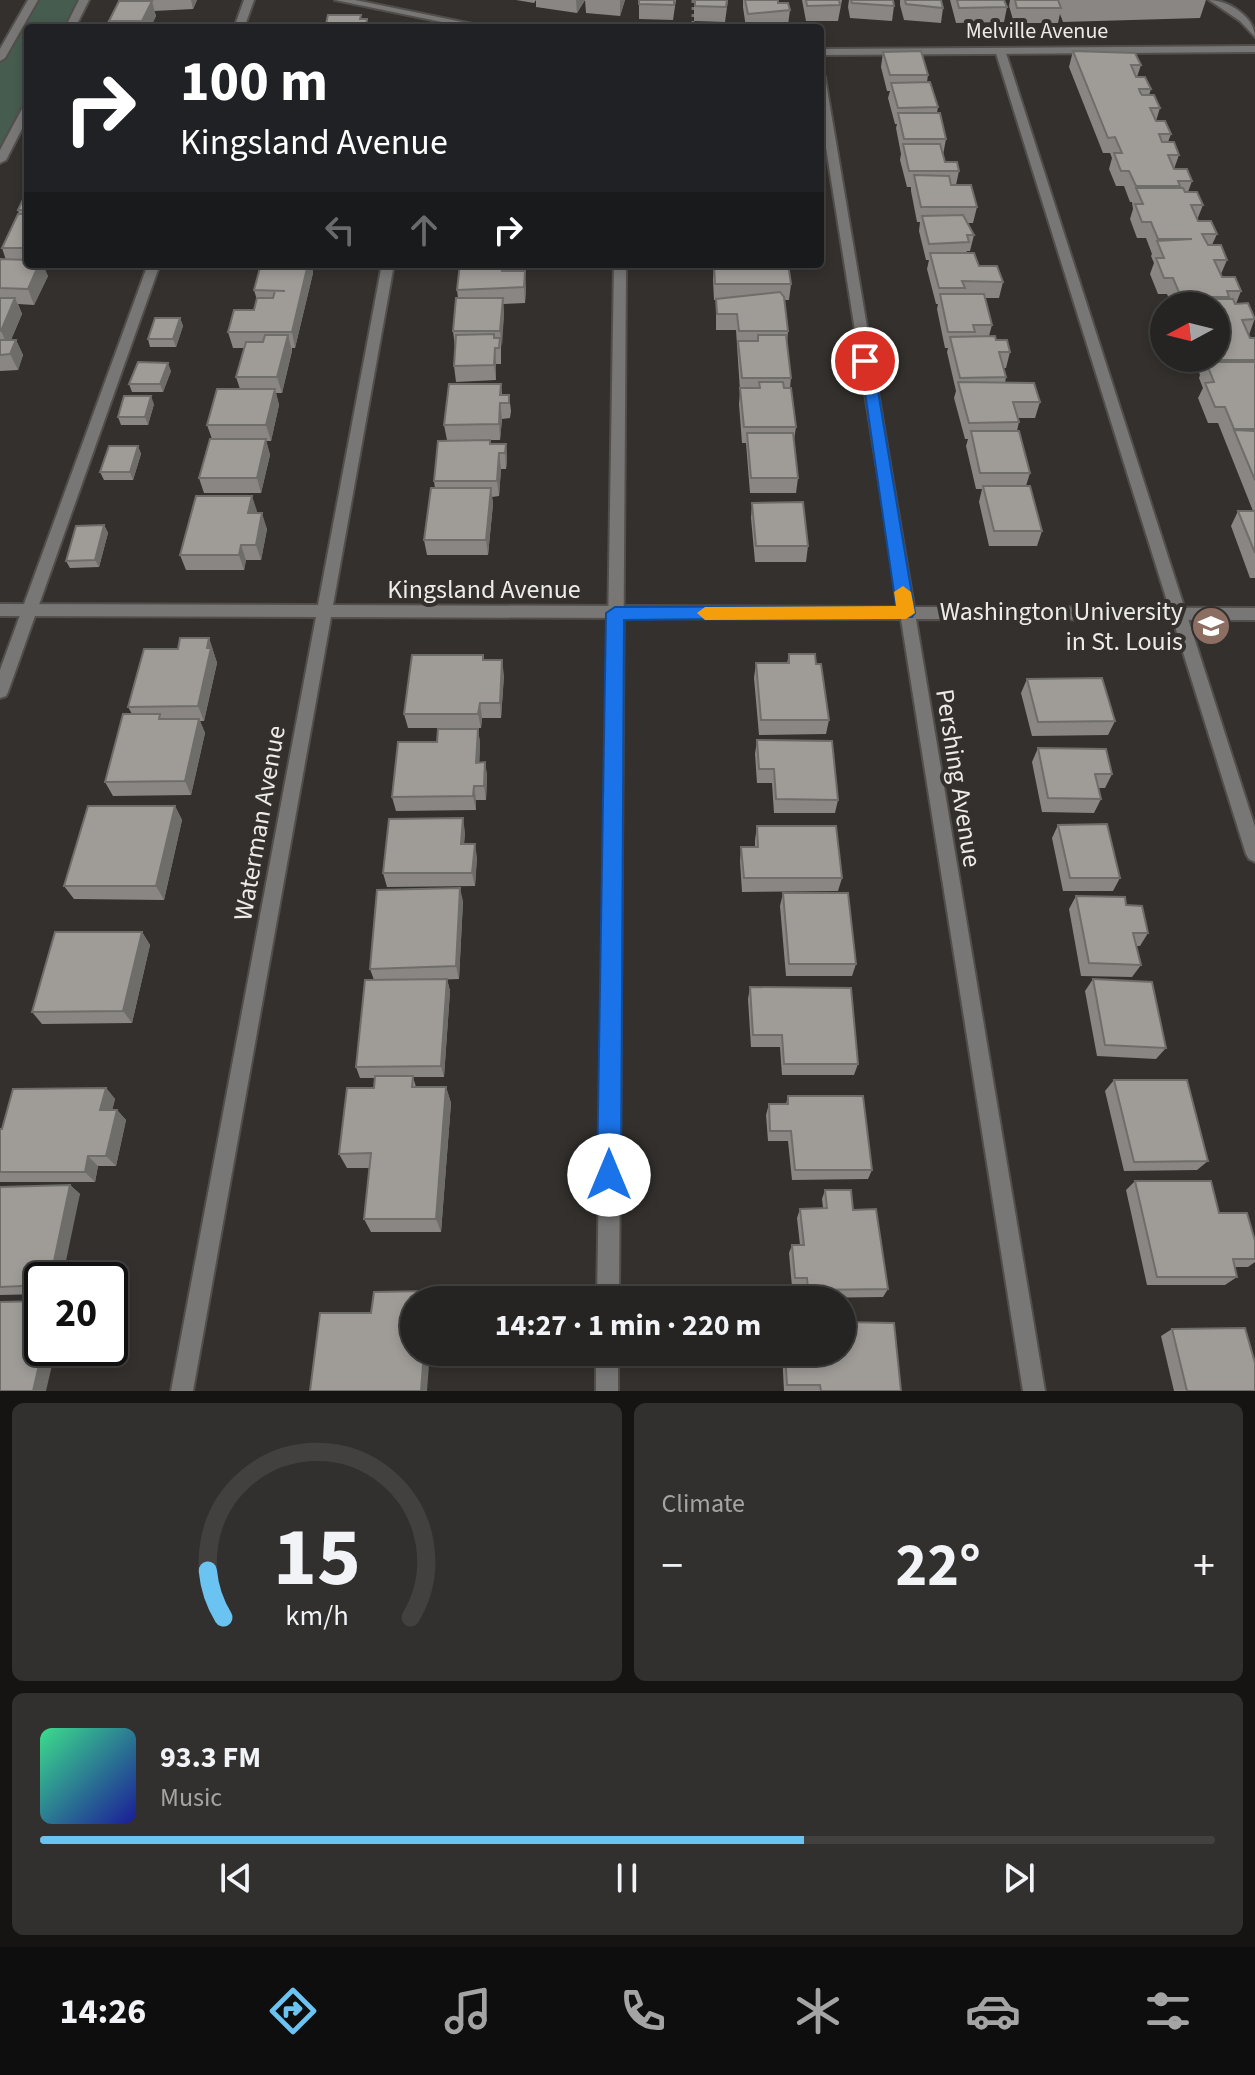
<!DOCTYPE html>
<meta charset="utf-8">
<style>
body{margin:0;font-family:"Source Sans 3",sans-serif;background:#32302f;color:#f1f3f6;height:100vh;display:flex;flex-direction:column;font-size:30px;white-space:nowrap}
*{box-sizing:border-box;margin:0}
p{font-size:26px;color:#a4a4a5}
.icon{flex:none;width:44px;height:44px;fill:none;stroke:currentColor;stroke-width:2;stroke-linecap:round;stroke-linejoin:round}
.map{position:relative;height:1391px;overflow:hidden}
.details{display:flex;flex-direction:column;gap:12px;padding:12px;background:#151413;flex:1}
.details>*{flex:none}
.top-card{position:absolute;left:24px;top:24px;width:800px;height:244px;border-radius:8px;box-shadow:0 4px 12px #0003,0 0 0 2px #424140;background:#202124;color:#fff;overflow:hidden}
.needle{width:52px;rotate:263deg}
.tools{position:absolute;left:1150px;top:292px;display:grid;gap:16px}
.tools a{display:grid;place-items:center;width:80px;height:80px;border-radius:50%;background:#262422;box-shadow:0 4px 12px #0003,0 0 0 2px #424140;font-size:40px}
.speed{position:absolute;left:24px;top:1262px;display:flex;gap:16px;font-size:40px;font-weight:700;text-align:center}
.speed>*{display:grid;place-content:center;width:104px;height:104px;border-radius:50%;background:#262422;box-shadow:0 4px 12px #0003,0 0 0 2px #424140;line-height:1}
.speed .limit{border:4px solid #111;border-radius:12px;background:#fff;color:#111}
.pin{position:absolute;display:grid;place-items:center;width:68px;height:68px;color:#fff;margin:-34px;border:4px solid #fff;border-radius:50%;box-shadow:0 2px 8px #0007}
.me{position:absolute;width:88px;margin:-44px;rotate:0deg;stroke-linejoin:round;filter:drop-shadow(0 0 6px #0008)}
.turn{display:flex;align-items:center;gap:28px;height:168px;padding:0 24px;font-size:36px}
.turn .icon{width:104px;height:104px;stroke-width:2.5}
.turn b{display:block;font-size:56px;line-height:68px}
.lanes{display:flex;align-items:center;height:76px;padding:0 24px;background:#0003;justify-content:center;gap:40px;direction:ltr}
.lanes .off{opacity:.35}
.big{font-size:60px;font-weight:700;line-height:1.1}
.details .card{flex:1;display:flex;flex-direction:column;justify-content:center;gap:12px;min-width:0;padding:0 28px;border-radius:12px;background:#32302f}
.details .dial{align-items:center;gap:0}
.dial svg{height:208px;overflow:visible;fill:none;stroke:#424140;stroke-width:7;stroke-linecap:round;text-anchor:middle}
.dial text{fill:#f1f3f6;stroke:none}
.song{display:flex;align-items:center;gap:24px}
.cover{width:96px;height:96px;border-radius:12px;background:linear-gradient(135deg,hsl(150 70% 55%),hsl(240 70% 35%))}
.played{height:8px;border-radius:4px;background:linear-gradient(90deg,#6ac3f1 65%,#424140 65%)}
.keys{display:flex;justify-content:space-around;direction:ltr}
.heat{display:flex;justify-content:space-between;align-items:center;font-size:44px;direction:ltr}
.details .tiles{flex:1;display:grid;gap:12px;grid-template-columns:1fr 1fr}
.card:last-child{grid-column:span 2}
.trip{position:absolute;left:400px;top:1286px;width:456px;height:80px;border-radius:40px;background:#262422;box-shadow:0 4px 12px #0003,0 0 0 2px #424140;font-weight:700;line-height:80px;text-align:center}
.tab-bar{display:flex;height:128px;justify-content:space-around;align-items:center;background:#0f0e0e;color:#a4a4a5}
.tab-bar .icon{width:56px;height:56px}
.tab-bar .active{color:#6ac3f1}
.tab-bar b{font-size:36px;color:#f1f3f6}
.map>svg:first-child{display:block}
.green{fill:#465c4f}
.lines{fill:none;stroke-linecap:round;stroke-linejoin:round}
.lane-casing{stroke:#514e4b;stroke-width:4}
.street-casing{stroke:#514e4b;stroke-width:4}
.path{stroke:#74716f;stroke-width:3;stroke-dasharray:3 4;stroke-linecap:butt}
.lane{fill:#797776;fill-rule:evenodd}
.street{fill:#797776;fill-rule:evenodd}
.wall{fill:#898683}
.shaded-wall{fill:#6f6d6a}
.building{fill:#9f9c98;stroke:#6f6d6a;stroke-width:2}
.route{fill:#1a73e8;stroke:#114b97;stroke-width:2}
.slow{fill:#f59e0b}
.labels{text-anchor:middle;stroke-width:8;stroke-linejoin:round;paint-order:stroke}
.far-street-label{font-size:22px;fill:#edebe9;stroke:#33302d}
.street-label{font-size:26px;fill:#edebe9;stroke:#33302d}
.poi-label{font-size:26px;fill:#edebe9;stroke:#33302d;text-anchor:end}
</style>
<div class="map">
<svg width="1255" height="1391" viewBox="0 0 1255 1391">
<rect width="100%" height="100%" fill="#33302d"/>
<!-- green -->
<path class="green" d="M33,0H84L70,28H28V107L0,160V58Z"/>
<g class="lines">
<!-- lane casing -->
<g class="lane-casing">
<path id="lane" d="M244,0H254L244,28H234Z
M1209,0C1228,0 1255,17 1255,37L1240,21Z
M996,48L1005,50L1255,827V862L1249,859L1246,854L995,50Z
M148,264H160L8,692L6,696L0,698V670Z
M614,264H626L619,1300H597Z
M596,1352H618V1391H596Z"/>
</g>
<!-- street casing -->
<g class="street-casing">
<path id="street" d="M28,0H38L5,58L0,61V49Z
M79,0H89L75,28H65Z
M335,0H355L492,28H471Z
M1255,46V52L820,55V49Z
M820,74L825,77L914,607L1255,608V620L916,619L1045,1391H1023L901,619L331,617L193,1391H171L316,617L0,616V604L318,605L382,264H394L333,605L899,607L820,110Z
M28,104V117L6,160L0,163V150L23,107Z"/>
</g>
<!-- path -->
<path class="path" d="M693,0V28"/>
<!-- lane -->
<use href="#lane" class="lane"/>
<!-- street -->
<use href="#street" class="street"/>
</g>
<!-- wall -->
<path class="wall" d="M122,0H197L193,9L154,11L156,16L150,28H112L109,21Z
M516,0H536L534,3Z
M536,0H625L620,16L586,13L585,0L577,13L536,7Z
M676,0L673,20L639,19V4Z
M694,0H728L725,22L694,21Z
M743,0H778V3L790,10L788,25L746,28L743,7Z
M802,0H842L838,21H806Z
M849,0H893L894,6L892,21L850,18L848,7Z
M900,0H941L943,8L941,23L904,20L900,5Z
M950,0H1004L1007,7L1004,22L956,23Z
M1010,0H1206L1200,18L1063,22L1060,14L1058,23H1014L1009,6Z
M1073,51L1141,65L1137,77L1151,89L1149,95L1160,108L1156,121L1171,134L1168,142L1179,155L1174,169L1192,181L1188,192L1203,205L1197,220L1217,234L1212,245L1227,260L1221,274L1222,277L1241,291L1236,304L1255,318L1249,335L1250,338H1255V578H1250L1231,526L1238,511H1253L1218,423H1208L1198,398L1203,388L1199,378L1200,375L1194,358H1216V306H1172L1167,294H1158L1150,274L1154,263L1151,256L1152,254L1146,238H1137L1130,219L1133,209L1132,202H1130L1124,186H1116L1109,169L1112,158L1110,153H1103L1069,67Z
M883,52L928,75L927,82L938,107L937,113L946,139L943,155L945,162L959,171L956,185L977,207L973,223H967L974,235L970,251H967L966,253L979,266L1003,282L999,298H985L992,325L989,336L996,340L1010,352L1006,368H1003L1006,377L1005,383L1040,402L1035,418H1018L1019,422L1017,431L1030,473L1026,486L1042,531L1037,546H989L979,502L982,489H976L966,446L968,439H965L954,398L956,391L947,352L948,348H945L937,309L938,304H936L927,269L929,260H926L919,231L920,222H917L911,191V187H907L900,160L901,154L896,128L897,124H895L888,98L890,91H887L881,67Z
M28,189V264L48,276L34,305L18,304L22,314L11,340H16L23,355L18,370L0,371V259L6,260L2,248L19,214L18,210Z
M261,264H314L313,266H312L313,273L295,348H292V351L282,393H276L279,405L271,441H266L270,455L261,493H204L199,478L212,439L207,425L240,389L236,377L245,348H233L228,332L254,310L257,300L254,290Z
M714,264L791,284L789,300H784L788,331L787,343L791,378L790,388L796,427L794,440L798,478L796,493H750L746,443H742L739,404L740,391L736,330H716V300H714L713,280Z
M504,271L526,287L525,303L503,304L504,314L501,347V364H496V380L456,382L454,366L455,347L453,331L458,298L457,290Z
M180,318L183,326L176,347H150L148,339Z
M171,371L163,392H132L129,384Z
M501,384L502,395H509L511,411L510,418L502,419L500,440H447L444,425Z
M154,404L148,425H121L118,417Z
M491,444H506L507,459L506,469H501L499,496L492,497L493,504L488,555H427L424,540L435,488L434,481Z
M138,446L141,454L133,480H104L100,472Z
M752,503L808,546L806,562H755L751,518Z
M257,511L256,513L267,529L261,560H246L244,570H186L180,555Z
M104,525L108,533L99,567L70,568L66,561Z
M209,638L217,663L204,721H200L205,733L191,795L113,796L105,782L132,714L128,707L178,649Z
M789,654L829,720L826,734L759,735L754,678L756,663H787Z
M484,660L504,675L501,718H482L481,728H408L404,714Z
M1027,679L1115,721L1108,735L1032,736L1021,693Z
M478,729L480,743L479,763L485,762L487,776L486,800H476V810L396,811L392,797L437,742Z
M757,740L838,800L835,813H774L772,783H757L755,754Z
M1038,748L1112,774L1105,788H1099L1101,799L1094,813L1042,812L1032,762Z
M175,806L182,820L164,900L74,899L64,886Z
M1058,825L1120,878L1113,891H1063L1052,838Z
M757,826L842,878L838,891L742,892L740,861L741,847H755V840Z
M465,832L464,844L477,857L475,886L387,887L383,873Z
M783,893L856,964L852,976H786L780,906Z
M1076,896L1126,905L1148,933L1140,946H1136L1141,965L1132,977L1081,976L1069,909Z
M463,901L459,979L429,980L447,979L450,991L444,1077H413L416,1087H446L451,1103L441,1232H371L364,1219L370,1168H347L339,1154L374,1088L375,1078H360L356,1067L374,980L370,969Z
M142,932L150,945L132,1023L42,1024L32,1012Z
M1093,979L1166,1048L1156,1059L1097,1056L1085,991Z
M750,987L858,1064L854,1075H782L780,1047H751L748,999Z
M1114,1080L1208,1161L1197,1170L1124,1171L1105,1091Z
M106,1088L115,1099L112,1110H117L126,1120L116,1166H98L95,1182H0V1129Z
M788,1096L872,1170L868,1179L792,1180L788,1141H768L766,1115L769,1104H786Z
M1135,1181L1219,1213L1255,1241V1262L1248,1267H1235L1237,1277L1225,1285H1147L1126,1190Z
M70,1185L80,1194L42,1280V1294L0,1295V1187Z
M825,1190L853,1210L888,1289L883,1297L805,1298L803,1286L792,1287L789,1253L792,1245H800L797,1218L800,1209L823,1208L822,1199Z
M1172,1329L1255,1391H1174L1161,1336Z
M782,1352H842L901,1391H784Z"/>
<!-- shaded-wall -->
<path class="shaded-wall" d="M191,0H197L193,9Z
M576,0H585L577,13Z
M620,0H625L620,16Z
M152,1L156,16L150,28H144L142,21Z
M39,264H43L48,276L34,305L28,289Z
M308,264H311L313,273L295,348L292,332Z
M525,271L526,287L525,303L524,287Z
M15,298L22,314L8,346L1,331Z
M503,298L504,314L502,347L500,331Z
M180,318L183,326L176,347L173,339Z
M288,335L292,351L282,393L277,377Z
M16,340L23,355L18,370L10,354Z
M495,348L496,364V380L494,365Z
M168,363L171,371L163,392L160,384Z
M275,389L279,405L271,441L266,425Z
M151,396L154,404L148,425L145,417Z
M500,403L502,419L500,440L499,424Z
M266,439L270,455L261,493L257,478Z
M506,444L507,459L506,469L505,453Z
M138,446L141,454L133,480L130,472Z
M499,453L501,469L499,496L497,481Z
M491,488L493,504L488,555L486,540Z
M252,496L257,511L253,529L248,513Z
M262,513L267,529L261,560L256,545Z
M104,525L108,533L99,567L95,560Z
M241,545L246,560L244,570L239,555Z
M209,638L217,663L204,721L198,706Z
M502,660L504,675L501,718L500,703Z
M480,703L482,718L481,728L478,714Z
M199,719L205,733L191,795L185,781Z
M478,729L480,743L479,777L476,763Z
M485,762L487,776L486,800L484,786Z
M474,786L476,800V810L473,796Z
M175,806L182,820L164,900L156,886Z
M463,818L465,832L463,857L461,844Z
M475,844L477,857L475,886L472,873Z
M460,888L463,901L459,979L456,966Z
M142,932L150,945L132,1023L123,1011Z
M447,979L450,991L444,1077L441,1066Z
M446,1087L451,1103L441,1232L436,1219Z
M106,1088L115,1099L110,1120L100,1110Z
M117,1110L126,1120L116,1166L106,1156Z
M88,1156L98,1166L95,1182L85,1172Z
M70,1185L80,1194L62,1280H50Z
M43,1348H56L46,1391H33Z
M424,1352H430L427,1391H421Z"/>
<!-- building -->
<path class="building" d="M639,0H674V5L639,4Z
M695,0H727L726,7L695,6Z
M745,0H778V3H788L790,10L748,14Z
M806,0H839L840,5L807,6Z
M851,0H893L894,6L852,3Z
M905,0H941L943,8L906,4Z
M957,0H1004L1007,7L959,8Z
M1015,0H1058L1061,8H1017Z
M119,1H152L142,21H109Z
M328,15H361L360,19H367L366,28H325Z
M921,51L928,75H890L883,52Z
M1073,51L1135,53L1141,65H1131L1136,77H1145L1151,89H1139L1140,92L1142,95H1154L1160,108H1150L1156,121H1165L1171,134H1159L1162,142H1174L1179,155H1168L1174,169H1187L1192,181H1178L1180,186H1136L1129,171H1121L1114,153H1122L1115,137L1108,138Z
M930,82L938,107L898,108L891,83Z
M898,113H940L946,139H904Z
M903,144H940L945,162H957L959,171H909Z
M914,175L949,176L951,185H971L977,207H921Z
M1136,188H1183L1185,192H1197L1203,205H1191L1198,221H1211L1217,234H1202L1208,245H1221L1227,260H1214L1222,277H1235L1241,291H1227L1229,297H1181L1173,278H1164L1156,258H1164L1157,241L1192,239H1158L1151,222H1142L1135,204H1143Z
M28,189V210H18Z
M18,214H28V248H2Z
M963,215L974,235H967L969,242L929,244L922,216Z
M930,253H974L979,266H997L1003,282L962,281L965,288H939Z
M0,259L28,260V264H39L28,289L0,288Z
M261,264H308L292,332H228L234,310H254L257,298H273L275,291H285L254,290Z
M460,264H503L502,271H525L524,287L457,290Z
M714,264H788L791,284H715Z
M780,292L784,297L788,331H739L737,314H717L716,299Z
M940,294H984L992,325H973L975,332H948Z
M0,298H15L1,331H0Z
M456,298H503L500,331H453Z
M1182,299H1233L1235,304L1248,303L1255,319L1242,320L1250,338H1255V360H1207V358H1216V306H1185Z
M155,318H180L173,339H148Z
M494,334V338H500L499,348H495L494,365L454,366L456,335Z
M265,335H288L277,377H236L246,342H263Z
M758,335H786L791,378H742L738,341H758Z
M995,336L996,340H1007L1010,352H999L1006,377L960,378L950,337Z
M0,340H16L10,354L0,355Z
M138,362L168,363L160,384H129Z
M1206,362H1255V429H1234L1225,407H1215L1205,383L1214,382Z
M759,382H783L784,388H791L796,427H744L740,388H760Z
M958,382L1034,383L1040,402H1013L1019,422L969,423Z
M449,384H501L500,395H509V403H500L499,424L444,425Z
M217,389H275L266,425H207Z
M124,396H151L145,417H118Z
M1234,430L1255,431V480Z
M971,431H1019L1030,473H980Z
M747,433H793L798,478H751Z
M210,439H266L257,478H199Z
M490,440V444H506L505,453H499L497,481H434L438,441Z
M109,446H138L130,472H100Z
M983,486H1030L1042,531H994Z
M431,488H491L486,540H424Z
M196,496H252L248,513H262L256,545H241L239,555H180Z
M803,502L808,546H756L752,503Z
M1238,511H1255V553Z
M104,525L95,560L66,561L76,526Z
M180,638H209L207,648H211L198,706L128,707L144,649H178Z
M789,654H815L816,664H821L829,720H761L756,663H789Z
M412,655H483V660H502L500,703H480L478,714H404Z
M1102,678L1115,721L1038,722L1027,679Z
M123,714H160L159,719H199L185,781L105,782Z
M438,729H478L476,763L485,762L484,786H474L473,796L392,797L398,742H437Z
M757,740L832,741L838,800L776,799L774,769H759Z
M1038,748L1106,749L1112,774H1095L1101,799L1048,798Z
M88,806H175L156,886H64Z
M463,818L461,844H475L472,873H383L389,819Z
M1107,824L1120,878H1070L1058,825Z
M757,826H836L842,878H744L741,847H758Z
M460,888L456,966L370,969L377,890Z
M783,893H848L856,964H789Z
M1076,896L1125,897L1126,905L1142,906L1148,933H1133L1141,965L1089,963Z
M55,932H142L123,1011L32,1012Z
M447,979L441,1066L356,1067L365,980Z
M1093,979L1152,982L1166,1048L1105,1045Z
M750,987L851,988L858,1064H784L782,1035H753Z
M375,1076H413L412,1087H446L436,1219H364L371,1153L339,1154L347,1088H374Z
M1114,1080H1187L1208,1161L1134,1162Z
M106,1088L100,1110H117L106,1156H88L85,1172H0V1129H2L13,1089Z
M788,1096H863L872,1170H795L791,1131H770L769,1104H788Z
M1135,1181H1211L1219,1213H1247L1255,1241V1259H1233L1237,1277H1157Z
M70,1185L50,1280H42V1285L0,1287V1187Z
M825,1190H851L853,1210L876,1209L888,1289L808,1290L807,1278H795L792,1245H804L800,1209L827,1208Z
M429,1291L428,1300H414V1352H424L421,1391H310L320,1313H371L374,1292Z
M42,1301L43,1348L33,1391H0V1302Z
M842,1322L894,1323L901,1391H821L820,1385H787L785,1352H842Z
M1245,1328L1255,1363V1391H1187L1172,1329Z"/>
<!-- route -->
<path class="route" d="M860,358L873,361L915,613L912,617L624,620L621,1175L617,1183L609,1187L601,1183L597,1175L606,613L615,607L896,606Z"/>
<!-- slow -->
<path class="slow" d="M903,586L911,592L915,613L906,619L705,620L697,613L705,607L896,606L894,592Z"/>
<!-- icons -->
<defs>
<g id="university-disc" transform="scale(2)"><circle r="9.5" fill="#8d6e63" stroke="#33302d"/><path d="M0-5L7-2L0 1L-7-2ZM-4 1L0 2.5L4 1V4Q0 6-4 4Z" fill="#fff"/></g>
</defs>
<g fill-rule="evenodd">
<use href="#university-disc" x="1211" y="626"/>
</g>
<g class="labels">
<!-- far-street labels -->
<g class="far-street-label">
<text x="1037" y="38">Melville Avenue</text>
</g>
<!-- street labels -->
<g class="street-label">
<text x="484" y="598">Kingsland Avenue</text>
<text transform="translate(959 778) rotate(81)" y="9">Pershing Avenue</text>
<text transform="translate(259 823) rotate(-80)" y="9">Waterman Avenue</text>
</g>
<!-- poi labels -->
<g class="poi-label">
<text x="1183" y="620">Washington University<tspan x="1183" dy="30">in St. Louis</tspan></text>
</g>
</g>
</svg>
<div class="tools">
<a><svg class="needle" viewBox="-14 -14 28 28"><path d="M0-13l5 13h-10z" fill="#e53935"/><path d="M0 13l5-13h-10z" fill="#a4a4a5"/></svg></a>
</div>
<div class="speed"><div class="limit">20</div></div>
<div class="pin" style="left:865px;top:361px;background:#d93025"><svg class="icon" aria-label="arrive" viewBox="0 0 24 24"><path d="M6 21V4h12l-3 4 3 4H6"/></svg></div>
<svg class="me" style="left:609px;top:1175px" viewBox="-20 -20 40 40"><circle r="19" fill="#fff"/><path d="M0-13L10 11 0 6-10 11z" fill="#1a73e8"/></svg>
<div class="trip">14:27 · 1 min · 220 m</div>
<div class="top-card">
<div class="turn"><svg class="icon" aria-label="right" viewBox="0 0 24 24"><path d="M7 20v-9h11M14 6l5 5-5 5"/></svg><div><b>100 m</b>Kingsland Avenue</div></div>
<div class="lanes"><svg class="icon off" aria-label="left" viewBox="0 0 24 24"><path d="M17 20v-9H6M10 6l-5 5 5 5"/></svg><svg class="icon off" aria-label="ahead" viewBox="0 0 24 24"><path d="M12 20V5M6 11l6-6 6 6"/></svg><svg class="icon" aria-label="right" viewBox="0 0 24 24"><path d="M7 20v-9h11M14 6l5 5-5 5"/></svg></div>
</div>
</div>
<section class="details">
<div class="tiles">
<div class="card dial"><svg viewBox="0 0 100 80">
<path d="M14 69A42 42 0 1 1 86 69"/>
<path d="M14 69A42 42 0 0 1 8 51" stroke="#6ac3f1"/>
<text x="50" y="56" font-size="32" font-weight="700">15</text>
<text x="50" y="72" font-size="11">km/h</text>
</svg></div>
<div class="card"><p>Climate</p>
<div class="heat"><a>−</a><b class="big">22°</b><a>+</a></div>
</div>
<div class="card">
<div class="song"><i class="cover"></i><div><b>93.3 FM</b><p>Music</p></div></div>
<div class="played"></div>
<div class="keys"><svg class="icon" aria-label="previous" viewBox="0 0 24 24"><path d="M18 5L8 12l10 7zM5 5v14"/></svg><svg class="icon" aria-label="pause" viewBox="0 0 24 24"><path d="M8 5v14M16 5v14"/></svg><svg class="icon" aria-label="next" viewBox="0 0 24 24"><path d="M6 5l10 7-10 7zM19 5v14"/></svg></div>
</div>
</div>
</section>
<nav class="tab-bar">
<b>14:26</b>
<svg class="icon active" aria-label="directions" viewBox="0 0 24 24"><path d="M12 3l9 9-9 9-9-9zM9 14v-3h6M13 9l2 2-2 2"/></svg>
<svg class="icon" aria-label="music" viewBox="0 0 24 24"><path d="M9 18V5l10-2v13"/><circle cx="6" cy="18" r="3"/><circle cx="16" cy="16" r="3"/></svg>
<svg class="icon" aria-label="phone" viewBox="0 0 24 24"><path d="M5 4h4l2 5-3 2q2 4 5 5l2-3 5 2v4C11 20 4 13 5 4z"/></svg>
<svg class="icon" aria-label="climate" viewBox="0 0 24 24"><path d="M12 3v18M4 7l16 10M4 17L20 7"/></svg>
<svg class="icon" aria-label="car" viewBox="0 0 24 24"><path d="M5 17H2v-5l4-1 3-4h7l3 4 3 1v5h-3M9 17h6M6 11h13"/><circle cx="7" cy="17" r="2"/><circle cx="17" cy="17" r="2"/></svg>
<svg class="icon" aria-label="filters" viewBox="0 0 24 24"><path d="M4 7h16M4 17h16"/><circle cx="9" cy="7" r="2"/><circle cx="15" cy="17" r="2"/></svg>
</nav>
